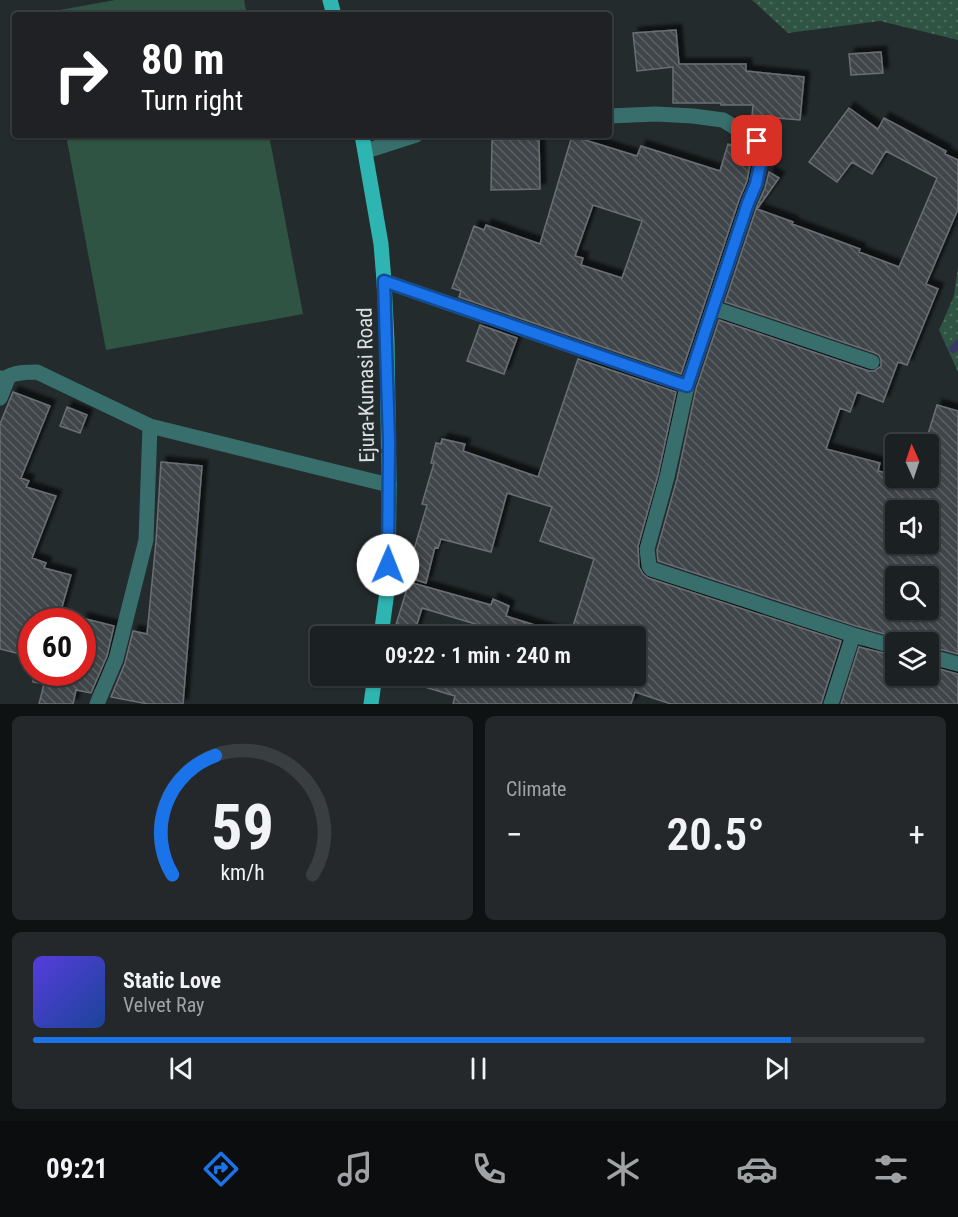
<!DOCTYPE html>
<meta charset="utf-8">
<style>
body{margin:0;font-family:"Roboto Condensed",sans-serif;background:#24282a;color:#f1f3f6;height:100vh;display:flex;flex-direction:column;font-size:22px;white-space:nowrap}
*{box-sizing:border-box;margin:0}
p{font-size:20px;color:#a0a3a5}
.icon{flex:none;width:33px;height:33px;fill:none;stroke:currentColor;stroke-width:2;stroke-linecap:round;stroke-linejoin:round}
.map{position:relative;height:704px;overflow:hidden}
.sheet{display:flex;flex-direction:column;gap:12px;padding:12px;background:#0f1213;flex:1}
.sheet>*{flex:none}
.guide{position:absolute;left:12px;top:12px;width:600px;height:126px;border-radius:6px;box-shadow:0 2px 4px #0004,0 0 0 2px #393e40;background:#202124;color:#fff;overflow:hidden}
.needle{width:39px;rotate:357deg}
.controls{position:absolute;left:885px;top:434px;display:grid;gap:12px}
.controls a{display:grid;place-items:center;width:54px;height:54px;border-radius:6px;background:#1b2022;box-shadow:0 2px 4px #0004,0 0 0 2px #393e40;font-size:30px}
.speed{position:absolute;left:18px;top:608px;display:flex;gap:12px;font-size:30px;font-weight:700;text-align:center}
.speed>*{display:grid;place-content:center;width:78px;height:78px;border-radius:50%;background:#1b2022;box-shadow:0 2px 4px #0004,0 0 0 2px #393e40;line-height:1}
.speed .limit{border:9px solid #d22;background:#fff;color:#111}
.pin{position:absolute;display:grid;place-items:center;width:51px;height:51px;color:#fff;margin:-26px;border-radius:12px;box-shadow:0 3px 9px #0006}
.me{position:absolute;width:66px;margin:-33px;rotate:1deg;stroke-linejoin:round;filter:drop-shadow(0 0 4px #0008)}
.turn{display:flex;align-items:center;gap:21px;height:126px;padding:0 30px;font-size:27px}
.turn .icon{width:78px;height:78px;stroke-width:2.5}
.turn b{display:block;font-size:42px;line-height:51px}
.big{font-size:45px;font-weight:600;line-height:1.1}
.sheet .tile{flex:1;display:flex;flex-direction:column;justify-content:center;gap:9px;min-width:0;padding:0 21px;border-radius:9px;background:#24282a}
.sheet .dial{align-items:center;gap:0}
.dial svg{height:156px;overflow:visible;fill:none;stroke:#393e40;stroke-width:7;stroke-linecap:round;text-anchor:middle}
.dial text{fill:#f1f3f6;stroke:none}
.song{display:flex;align-items:center;gap:18px}
.cover{width:72px;height:72px;border-radius:9px;background:linear-gradient(135deg,hsl(250 70% 55%),hsl(220 70% 35%))}
.played{height:6px;border-radius:3px;background:linear-gradient(90deg,#1a73e8 85%,#393e40 85%)}
.keys{display:flex;justify-content:space-around;direction:ltr}
.heat{display:flex;justify-content:space-between;align-items:center;font-size:33px;direction:ltr}
.sheet .tiles{flex:1;display:grid;gap:12px;grid-template-columns:1fr 1fr}
.tile:last-child{grid-column:span 2}
.trip{position:absolute;left:310px;top:626px;width:336px;height:60px;border-radius:6px;background:#1b2022;box-shadow:0 2px 4px #0004,0 0 0 2px #393e40;font-weight:600;line-height:60px;text-align:center}
.menu{display:flex;height:96px;justify-content:space-around;align-items:center;background:#0b0d0e;color:#a0a3a5}
.menu .icon{width:42px;height:42px}
.menu .active{color:#1a73e8}
.menu b{font-size:27px;color:#f1f3f6}
.map>svg:first-child{display:block}
.grass{fill:url(#grass-dots)}
.pitch{fill:#305443}
.lines{fill:none;stroke-linecap:round;stroke-linejoin:round}
.stream{stroke:#363961;stroke-width:8}
.building{fill:url(#building-back-hatch);stroke:#6a6f75;stroke-width:1.5;fill-rule:evenodd;filter:url(#shadow)}
.minor{stroke:#386f6d;stroke-width:15}
.major{stroke:#2eb4b1;stroke-width:15}
.route-casing{stroke:#114b97;stroke-width:15}
.route{stroke:#1a73e8;stroke-width:10}
.labels{text-anchor:middle;stroke-width:6;stroke-linejoin:round;paint-order:stroke}
.street-label{font-size:21px;fill:#dbdfe1;stroke:#242b2d}
</style>
<div class="map">
<svg width="958" height="704" viewBox="0 0 958 704">
<defs>
<pattern id="grass-dots" width="8" height="8" patternUnits="userSpaceOnUse" patternTransform="scale(1.5)"><rect width="8" height="8" fill="#305443"/><path d="M2 2h.1M6 6h.1" fill="none" stroke="#4d6c5e" stroke-width="1.8" stroke-linecap="round"/></pattern>
<pattern id="building-back-hatch" width="6" height="6" patternUnits="userSpaceOnUse" patternTransform="scale(1.5)"><rect width="6" height="6" fill="#40454a"/><path d="M-1 5l2 2M0 0l6 6M5-1l2 2" fill="none" stroke="#5b5f64"/></pattern>
<filter id="shadow"><feDropShadow dx="5.5" dy="-5.5" stdDeviation="1.5" flood-color="#0009"/></filter>
</defs>
<rect width="100%" height="100%" fill="#242b2d"/>
<!-- grass -->
<path class="grass" d="M752,0H958V40L880,21L788,33Z
M958,267V372L939,330L954,296Z"/>
<!-- pitch -->
<path class="pitch" d="M115,0H244L247,15H44L43,13Z
M66,135H269L303,314L106,350Z"/>
<g class="lines">
<!-- stream -->
<path class="stream" d="M953,349L958,344"/>
</g>
<!-- building -->
<path class="building" d="M676,30L679,64H746V71L804,77L800,120L752,116L753,105H721V103H673V67L637,71L633,33Z
M881,52L883,73L851,75L849,54Z
M849,108L878,129L884,118L946,151L945,154L958,160V209L926,284L938,289L907,365L898,362L883,402L857,392L850,412L840,408L826,449L880,463L878,471L896,475V477L914,478V477H928V444H925L937,405L958,411V654L928,646V642H904L899,638L856,626L658,561L657,550L677,479L696,389L719,320L869,371H874L881,366V360L879,355L875,353L725,302L757,206L765,188L769,172L779,178L757,209L793,222L792,224L860,249L859,252L899,267L937,178L886,151L872,174L852,162L837,182L809,162ZM896,510H928V543H896ZM896,576H928V609H896Z
M572,136L637,156L641,146L720,171L728,144L748,151L750,165L747,181L739,200L681,374L459,297L461,291L452,288L474,226L484,230L486,225L540,244ZM593,205L642,221L622,278L581,265L583,258L575,256Z
M539,139L540,189L491,190L492,140Z
M480,325L517,338L504,374L467,361Z
M578,359L676,392L658,475L638,546L639,567L643,574L648,578L841,641L821,704H671L635,692L631,704H453L455,696L401,680L402,675H636V636H570L594,559L540,541L552,507L507,493L491,552L441,539L438,548L435,547L426,583L406,577L427,505L422,504L434,463H431L436,443L441,444L442,439L465,444L463,451L538,477Z
M13,392L50,406L21,478L29,481L26,487L56,496L32,558L46,563L44,568L71,575L58,621H32V657L0,649V424Z
M67,407L87,415L80,433L60,426Z
M161,462L202,466L183,704H148L111,697L125,663L133,631L147,634L156,541Z
M409,582L491,605L493,599L509,606L506,616L557,632L556,636H505L482,626L422,608L414,634L395,628Z
M82,618L114,626L107,656L91,693L76,690L73,704H39L44,684L33,682L34,672H82Z
M859,647L896,656V675H928V666L958,674V704H841Z"/>
<g class="lines">
<!-- minor -->
<path class="minor" d="M609,116L656,114L693,116L723,120L757,141L760,165L756,184L748,203L687,386L667,477L647,549L649,566L651,569L853,635L896,647
M366,151L416,135
M384,281L687,386
M713,308L872,362
M0,378H6C14,372 27,372 37,372L150,426L389,485
M0,398L9,376
M928,656L958,664
M97,704L116,659L146,540L150,426
M831,704L853,635"/>
<!-- major -->
<path class="major" d="M330,0L334,15
M362,135L381,244L384,281L387,341L389,485L388,584L381,636
M371,704L375,675"/>
</g>
<g class="lines">
<!-- route casing -->
<g class="route-casing">
<path id="route" d="M388,565L389,441L384,281L687,386L748,203L756,184L760,165L757,141"/>
</g>
<!-- route -->
<use href="#route" class="route"/>
</g>
<g class="labels">
<!-- street labels -->
<g class="street-label">
<text transform="translate(366 385) rotate(-91)" y="7">Ejura-Kumasi Road</text>
</g>
</g>
</svg>
<div class="controls">
<a><svg class="needle" viewBox="-14 -14 28 28"><path d="M0-13l5 13h-10z" fill="#e53935"/><path d="M0 13l5-13h-10z" fill="#a0a3a5"/></svg></a>
<a><svg class="icon" aria-label="sound" viewBox="0 0 24 24"><path d="M4 9h4l5-4v14l-5-4H4zM17 9q2 3 0 6"/></svg></a>
<a><svg class="icon" aria-label="search" viewBox="0 0 24 24"><circle cx="10" cy="10" r="6"/><path d="M15 15l6 6"/></svg></a>
<a><svg class="icon" aria-label="layers" viewBox="0 0 24 24"><path d="M12 4l9 5-9 5-9-5zM3 14l9 5 9-5"/></svg></a>
</div>
<div class="speed"><div class="limit">60</div></div>
<div class="pin" style="left:757px;top:141px;background:#d93025"><svg class="icon" aria-label="arrive" viewBox="0 0 24 24"><path d="M6 21V4h12l-3 4 3 4H6"/></svg></div>
<svg class="me" style="left:388px;top:565px" viewBox="-20 -20 40 40"><circle r="19" fill="#fff"/><path d="M0-13L10 11 0 6-10 11z" fill="#1a73e8"/></svg>
<div class="trip">09:22 · 1 min · 240 m</div>
<div class="guide">
<div class="turn"><svg class="icon" aria-label="right" viewBox="0 0 24 24"><path d="M7 20v-9h11M14 6l5 5-5 5"/></svg><div><b>80 m</b>Turn right</div></div>
</div>
</div>
<section class="sheet">
<div class="tiles">
<div class="tile dial"><svg viewBox="0 0 100 80">
<path d="M14 69A42 42 0 1 1 86 69"/>
<path d="M14 69A42 42 0 0 1 36 8" stroke="#1a73e8"/>
<text x="50" y="56" font-size="32" font-weight="700">59</text>
<text x="50" y="72" font-size="11">km/h</text>
</svg></div>
<div class="tile"><p>Climate</p>
<div class="heat"><a>−</a><b class="big">20.5°</b><a>+</a></div>
</div>
<div class="tile">
<div class="song"><i class="cover"></i><div><b>Static Love</b><p>Velvet Ray</p></div></div>
<div class="played"></div>
<div class="keys"><svg class="icon" aria-label="previous" viewBox="0 0 24 24"><path d="M18 5L8 12l10 7zM5 5v14"/></svg><svg class="icon" aria-label="pause" viewBox="0 0 24 24"><path d="M8 5v14M16 5v14"/></svg><svg class="icon" aria-label="next" viewBox="0 0 24 24"><path d="M6 5l10 7-10 7zM19 5v14"/></svg></div>
</div>
</div>
</section>
<nav class="menu">
<b>09:21</b>
<svg class="icon active" aria-label="directions" viewBox="0 0 24 24"><path d="M12 3l9 9-9 9-9-9zM9 14v-3h6M13 9l2 2-2 2"/></svg>
<svg class="icon" aria-label="music" viewBox="0 0 24 24"><path d="M9 18V5l10-2v13"/><circle cx="6" cy="18" r="3"/><circle cx="16" cy="16" r="3"/></svg>
<svg class="icon" aria-label="phone" viewBox="0 0 24 24"><path d="M5 4h4l2 5-3 2q2 4 5 5l2-3 5 2v4C11 20 4 13 5 4z"/></svg>
<svg class="icon" aria-label="climate" viewBox="0 0 24 24"><path d="M12 3v18M4 7l16 10M4 17L20 7"/></svg>
<svg class="icon" aria-label="car" viewBox="0 0 24 24"><path d="M5 17H2v-5l4-1 3-4h7l3 4 3 1v5h-3M9 17h6M6 11h13"/><circle cx="7" cy="17" r="2"/><circle cx="17" cy="17" r="2"/></svg>
<svg class="icon" aria-label="filters" viewBox="0 0 24 24"><path d="M4 7h16M4 17h16"/><circle cx="9" cy="7" r="2"/><circle cx="15" cy="17" r="2"/></svg>
</nav>
